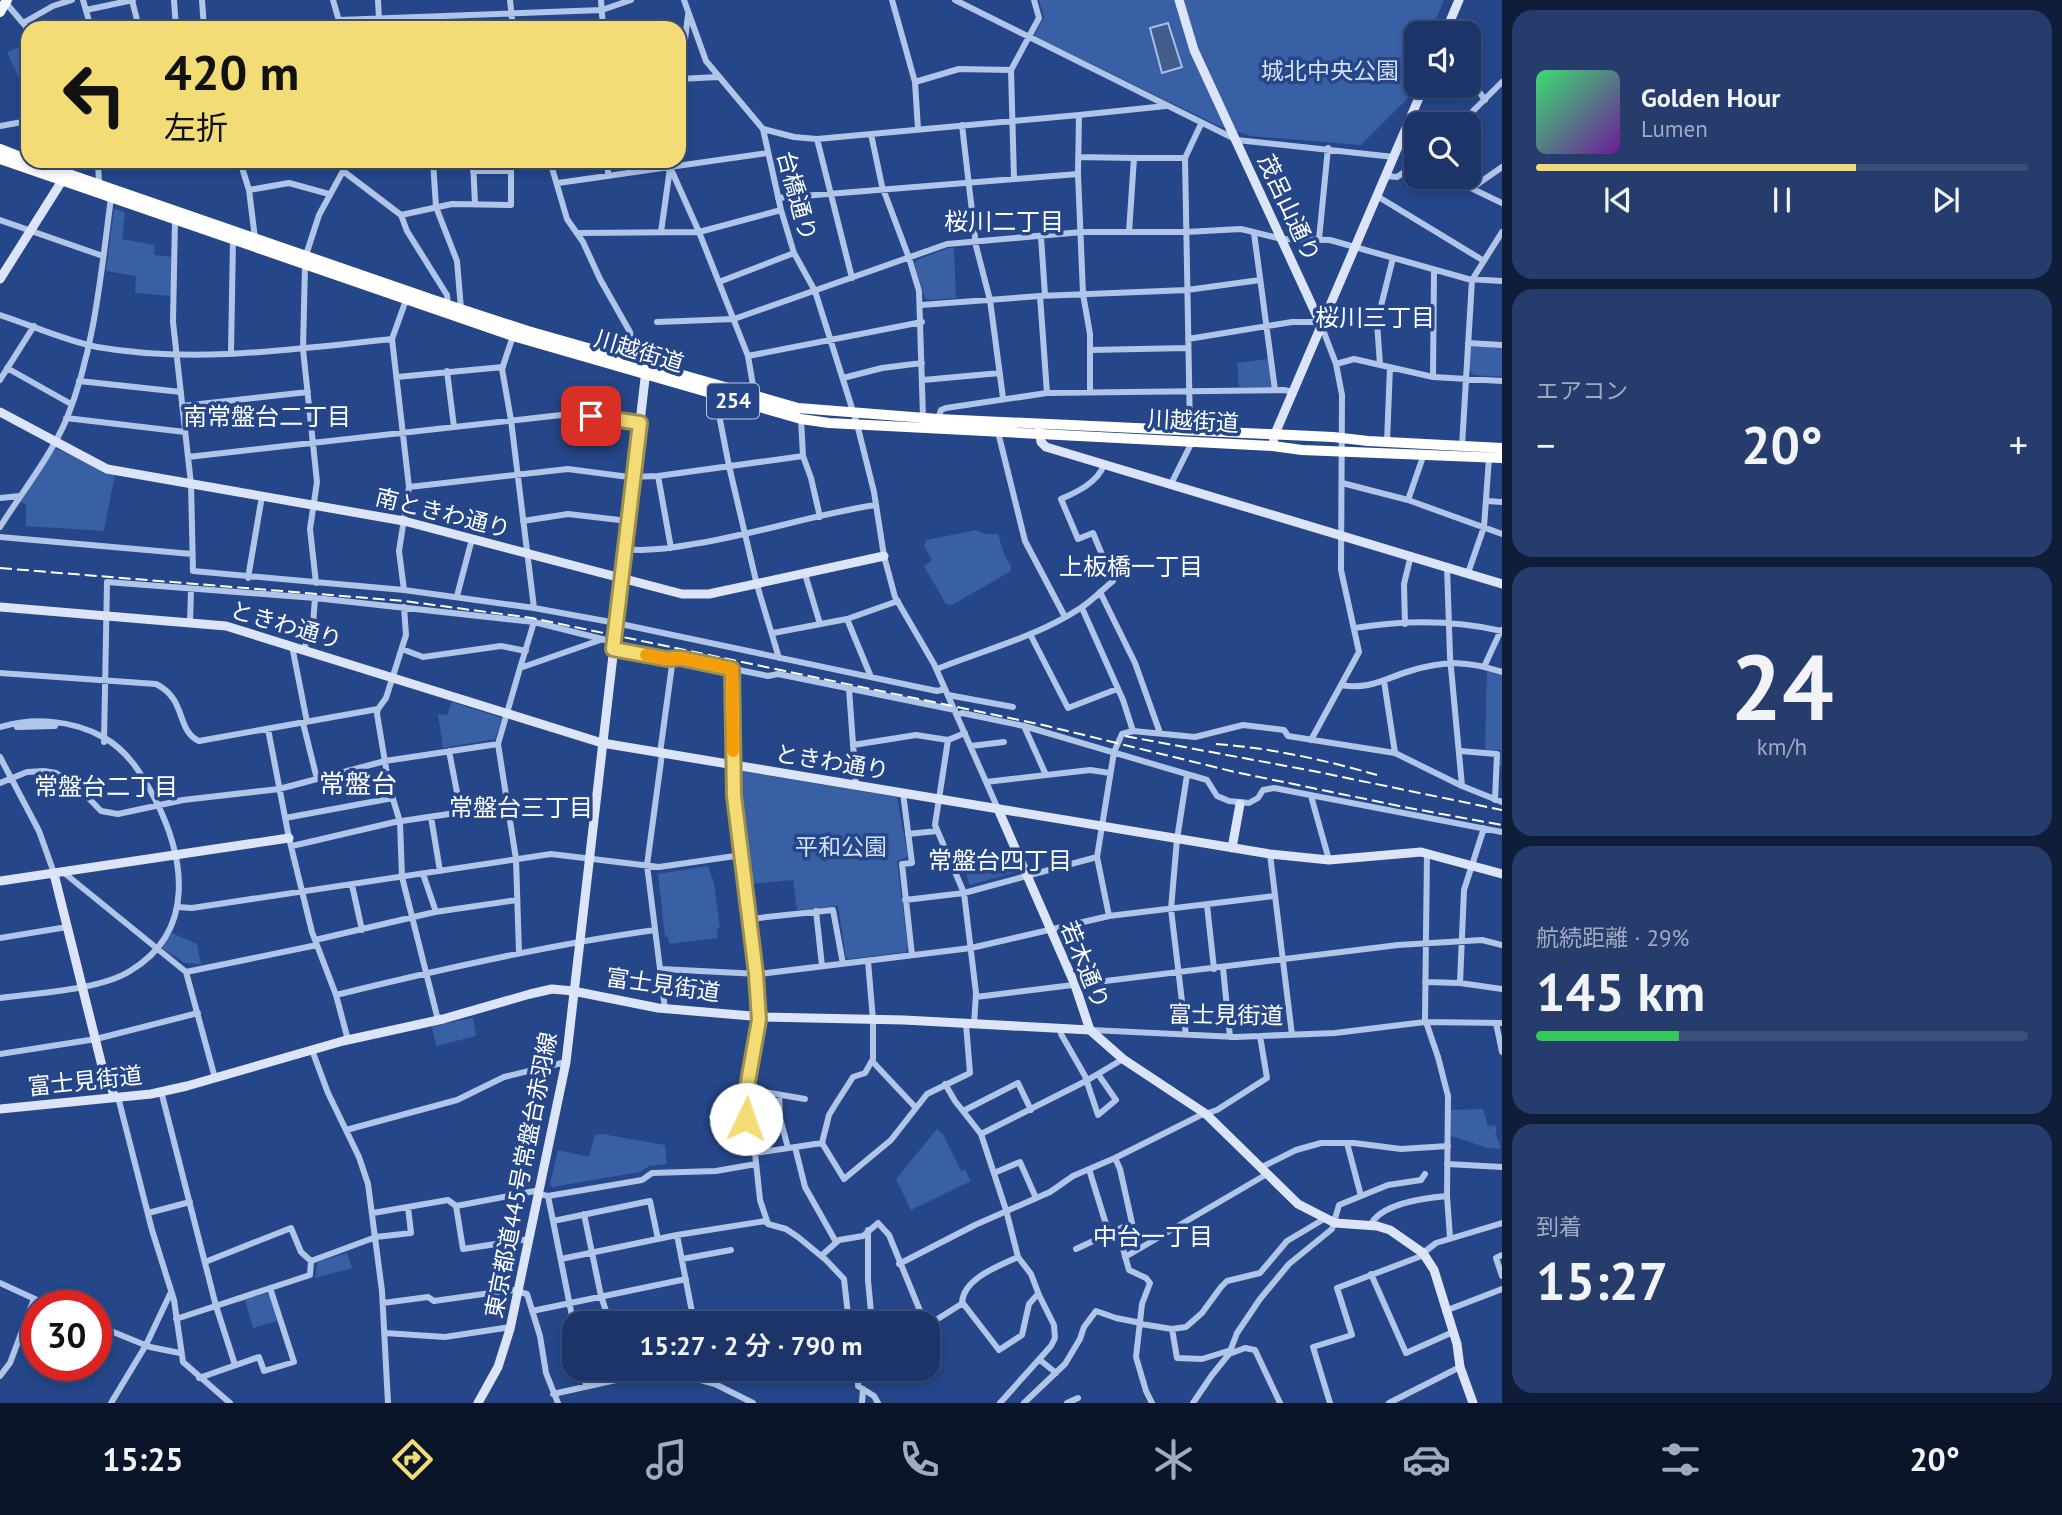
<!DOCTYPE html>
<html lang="ja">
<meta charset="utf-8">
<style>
body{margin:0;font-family:"PT Sans","Noto Sans JP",sans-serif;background:#253c6d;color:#f1f3f6;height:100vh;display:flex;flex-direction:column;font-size:26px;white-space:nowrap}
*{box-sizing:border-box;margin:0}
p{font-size:23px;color:#a0aac0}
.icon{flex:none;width:38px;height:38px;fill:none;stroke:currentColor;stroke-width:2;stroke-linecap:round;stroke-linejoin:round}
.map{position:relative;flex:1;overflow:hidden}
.panel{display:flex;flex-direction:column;gap:10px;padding:10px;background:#0f1d39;width:560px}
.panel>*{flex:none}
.banner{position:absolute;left:21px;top:21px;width:665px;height:147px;border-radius:21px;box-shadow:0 4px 10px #0003,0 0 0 2px #3a4f7b;background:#f3dc75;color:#111;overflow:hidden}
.tools{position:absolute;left:1404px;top:21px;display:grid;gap:14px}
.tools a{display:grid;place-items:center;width:77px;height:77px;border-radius:14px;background:#1c3467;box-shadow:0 4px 10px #0003,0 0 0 2px #3a4f7b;font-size:35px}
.speed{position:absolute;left:21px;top:1290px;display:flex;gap:14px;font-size:35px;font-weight:700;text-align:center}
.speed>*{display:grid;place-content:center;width:91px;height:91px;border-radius:50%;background:#1c3467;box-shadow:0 4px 10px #0003,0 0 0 2px #3a4f7b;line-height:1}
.speed .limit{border:10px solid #d22;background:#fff;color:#111}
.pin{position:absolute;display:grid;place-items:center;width:60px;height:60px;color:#fff;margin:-30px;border-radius:14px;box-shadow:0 4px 10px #0006}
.me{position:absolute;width:77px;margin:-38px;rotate:3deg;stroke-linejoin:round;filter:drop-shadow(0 0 5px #0008)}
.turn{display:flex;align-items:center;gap:24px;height:147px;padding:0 28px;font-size:32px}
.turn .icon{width:91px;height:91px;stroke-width:2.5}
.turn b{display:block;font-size:49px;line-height:60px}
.big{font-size:52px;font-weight:600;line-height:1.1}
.panel .card{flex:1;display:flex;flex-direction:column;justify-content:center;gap:10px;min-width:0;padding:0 24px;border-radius:21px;background:#253c6d}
.panel .dial{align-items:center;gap:0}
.dial b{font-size:91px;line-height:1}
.song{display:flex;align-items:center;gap:21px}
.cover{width:84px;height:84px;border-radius:10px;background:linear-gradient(135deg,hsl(140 70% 55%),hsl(280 70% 35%))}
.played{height:7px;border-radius:4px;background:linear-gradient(90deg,#f3dc75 65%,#3a4f7b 65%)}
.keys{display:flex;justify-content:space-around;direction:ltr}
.heat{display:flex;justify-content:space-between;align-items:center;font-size:38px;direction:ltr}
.charge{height:10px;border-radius:5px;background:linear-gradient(90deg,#34c759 29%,#3a4f7b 0)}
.trip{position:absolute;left:562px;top:1311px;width:378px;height:70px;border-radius:21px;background:#1c3467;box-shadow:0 4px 10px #0003,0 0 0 2px #3a4f7b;font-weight:600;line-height:70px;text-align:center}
.tabs{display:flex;height:112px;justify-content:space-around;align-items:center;background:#0b1529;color:#a0aac0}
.tabs .icon{width:49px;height:49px}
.tabs .active{color:#f3dc75}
.tabs b{font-size:32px;color:#f1f3f6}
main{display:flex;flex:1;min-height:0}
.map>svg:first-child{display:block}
.green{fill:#395fa5}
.water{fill:#445c8c;stroke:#a5beea;stroke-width:2}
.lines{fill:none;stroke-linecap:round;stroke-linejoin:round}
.street{stroke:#b1c5e9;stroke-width:6}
.secondary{stroke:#dce5f8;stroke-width:9}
.primary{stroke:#f4f7fe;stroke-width:10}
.highway{stroke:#fff;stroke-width:10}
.rail{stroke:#fff;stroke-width:2;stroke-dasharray:12 5;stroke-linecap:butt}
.route-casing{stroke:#9e8f4c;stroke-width:18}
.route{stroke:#f3dc75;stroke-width:12}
.slow{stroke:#f59e0b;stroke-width:12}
.labels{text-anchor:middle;stroke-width:7;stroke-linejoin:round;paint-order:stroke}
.shield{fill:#254689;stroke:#bec8dc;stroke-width:2}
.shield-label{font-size:21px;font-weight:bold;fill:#fff}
.park-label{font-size:23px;fill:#d5e1f7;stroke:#254689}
.street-label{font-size:23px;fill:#fff;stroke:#254689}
.neighbourhood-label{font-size:24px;fill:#fff;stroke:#254689}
.quarter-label{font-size:26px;fill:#fff;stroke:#254689}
</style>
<main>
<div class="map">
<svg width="1502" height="1403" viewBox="0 0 1502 1403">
<rect width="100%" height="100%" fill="#254689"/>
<!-- green -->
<path class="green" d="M1039,0H1444L1430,33H1416V73L1407,99L1361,145L1251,136L1219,126L1034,36L1044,17Z
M28,40V91L25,92L7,52L21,46L20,43Z
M114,209L125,212L122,239L155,245L154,255L171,257V296L135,293L136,276L106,271Z
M948,248H954L956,298L929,300L925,298L914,264L917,260Z
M1474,345L1502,347V377L1474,375L1469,370L1470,348Z
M1268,359L1271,387H1239L1237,363Z
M57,449L115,474L104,531L26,526V505L20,501L53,451Z
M976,530L985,534H998L1005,557L1011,566V571L952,605L946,604L924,566L932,560L924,546L927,540Z
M1487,670L1502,675V766L1499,765L1501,750H1485Z
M452,702L502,718L495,739L443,748L438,714L447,715Z
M740,771L897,797L908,857L897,861L908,949L906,952L849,959L846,958L838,906L797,910L793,880L749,884L738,795L737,774Z
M1007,858L1015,872L970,885L966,875Z
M708,866L714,883L720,928L717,929L718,938L669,944L668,937H665L658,874Z
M172,933L197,944L201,964L185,963L162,948Z
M473,1018L476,1036L436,1046L432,1026Z
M1483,1109L1488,1126L1495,1125L1497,1131L1495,1133L1501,1147L1499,1149L1488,1148L1451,1136L1450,1110Z
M937,1129L943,1134L961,1171L965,1169L971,1181L911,1210L896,1179Z
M602,1134L665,1145L667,1164L649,1166L640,1172L552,1187L550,1184L558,1150L589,1157L595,1135Z
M347,1253L352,1268L315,1278L318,1262Z
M267,1293L269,1294L277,1321L253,1328L245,1300Z"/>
<!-- water -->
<path class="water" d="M1168,23L1182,67L1162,73L1150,28Z"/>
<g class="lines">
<!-- street -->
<path class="street" d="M83,0L91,28
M132,0L139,28
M174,0L176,28
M202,0L204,28
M333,0L341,28
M378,0L379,19
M510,0L513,28
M601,0L603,28
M684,0L706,61L763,129L781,210L794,253L815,291L857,424L874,492L884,556L895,597L934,664L998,809
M892,0L915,82L918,129
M955,0L1237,140L1394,157
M6,3L28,29
M86,10L133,0
M425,17L426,28
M339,20L602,10L631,0
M23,23L53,6L72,0
M1468,76L1485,100
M679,79L718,77
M915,82L959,69L1011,70
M679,89L688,15
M1460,124L1502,82
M962,125L976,246L990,300L1003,398
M1407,125L1416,136
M0,126L28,121
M763,129L794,137L817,139L1079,115
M871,134L882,186L909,258L919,291L923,418
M817,139L852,278
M1078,157L1134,158
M98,161L99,185
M240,161L249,190L255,238
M433,161L436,207L457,261L461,309
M473,161L475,204
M550,161L567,219L583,242L600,279L630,332L633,348L632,363
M608,161V176
M670,167L699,232L748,356L755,397
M343,171L401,215L452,204L511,205V171H473
M1386,176L1397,177L1416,164
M1448,177L1502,203
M1014,179L1011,70L1039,18L1034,0
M558,183L767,153
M1472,188L1502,167
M249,190L289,183L329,194
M1377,196L1484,261
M778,198L1078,174
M401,215L407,231L447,295L448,305
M0,220L103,256
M175,220L173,322L191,484L193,571L404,590L534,608L616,623L913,686L937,691L945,689
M661,232L671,161
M1129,232L1134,158H1185
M578,233L699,232L781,210
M1254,233L1275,390
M1041,237L1045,295
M1319,239L1328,148
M306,255L319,215L343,171L345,161
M305,265L303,349L317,482L310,529L316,583
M719,282L794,253
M1040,296L1047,393
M921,305L1040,296L1187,290L1260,280
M0,315C31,325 66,341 97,347C194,364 296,349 392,339
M657,322L734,319L947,244L1082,232H1186L1241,229L1282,239L1330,240L1468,279L1502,281
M513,336L502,369L511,420L534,608
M1188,339L1292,322H1319
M1468,343L1502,345
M1090,350L1188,348
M231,352L233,240
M748,356L922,322
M1336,364L1354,359L1433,377L1502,381
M1380,365L1377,322L1393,258
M7,368L71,404
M447,371L454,427
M397,377L503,367
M1433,377L1434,270
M843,378L882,368L922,363
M0,380L34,326
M923,380L1000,373
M79,381L181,392
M1090,392V334L1083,294L1078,174L1079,115L1166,106
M724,398L720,420L729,466L757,585L779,658
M182,406L308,392
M66,418L185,432
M938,419L941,410L946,408L1047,393L1284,390L1293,392
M1190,431L1185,158L1201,124
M998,432L1025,541L1065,617
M1387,442L1390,367
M1462,446L1472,280L1502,232
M803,456L811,478L820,517
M188,457L570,414L640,423
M658,476L671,548
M1342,483L1408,500L1502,534
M1171,484L1192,442
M409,487L568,469L629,477L658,476L803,456L801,419
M0,498L20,496
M1408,500L1424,454
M1487,501L1502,502
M523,521L568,514L628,521
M0,527C22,492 51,456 67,418C95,348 101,272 111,198
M0,537L192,554
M625,549C651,552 675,547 700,543C759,533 817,514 875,505
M1447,566L1450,657L1462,786
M1468,573L1484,527L1489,458
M805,574L820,624
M248,578L262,496
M404,590L399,551L409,487L392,339L406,300
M1100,592L1135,663L1160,733
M457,596L472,539
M404,607L406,635L386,698L378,709L377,714L389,786L400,822L402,877L438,1020
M1082,608L1123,700L1133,731
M847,619L871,677
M190,623L191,589
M1405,624L1404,584L1411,555
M1355,628C1403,620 1455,620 1502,631
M773,633L847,619L898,601
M1030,634L1068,708L1117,689
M603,639L520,668L534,622L614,642
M292,646L307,722
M304,649L313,624L315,598
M402,649L423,657L501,646L526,651
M613,649L667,659L680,658L768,676L778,674L955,710
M1484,667L1501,630
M732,669L734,796L756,974L759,1020L744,1104L755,1153L760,1200L768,1224L786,1229L798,1237L826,1260L844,1279L849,1323
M937,669C984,650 1036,637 1079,609C1091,602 1102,590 1113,581L1093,533L1078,539L1061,499C1077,492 1097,483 1104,465
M0,673L156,684C187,699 176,731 199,741L378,709
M1384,681L1395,753
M1341,685C1370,690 1383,679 1410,671C1445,660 1468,661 1502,672
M849,689L856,785
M948,695L1013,707
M957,715L962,713L1024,726L1207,780L1217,796L1229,801L1249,803L1258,798L1263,790L1274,788L1502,832
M303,723L317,779
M1024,726L1046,775
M0,727C34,717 72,720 103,737C128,751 141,773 154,797C185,857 197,931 130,971C100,990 36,993 0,998
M17,727L55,726
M268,729L289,838L312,932L336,995L348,1040
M948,740L935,825L964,893L976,993L974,1025
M1311,740L1359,652L1341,570L1342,395L1336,364L1322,327
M104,742L107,582L315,598L534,622
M498,744L516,859L519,953
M853,745L916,735L948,740L965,733
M971,746L1004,742
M449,751L461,813
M1460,751L1497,754L1495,800
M660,753L673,658
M662,754L647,865L665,1009
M0,757L39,831L54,873
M986,782L1090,770L1110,773
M0,783L27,772L44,771L56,773L74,783L101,811L118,814L183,800L279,789L385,761L498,744L520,668
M903,793L912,863L902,864L912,955
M1311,796L1329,860
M431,817L440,871
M285,818L393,798
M908,834L937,831
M292,846L395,822L556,798L595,803
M1427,853L1425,1019L1438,1057L1448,1096L1447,1196L1450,1238
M1270,854L1292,1035
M63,872L186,972L215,1078
M423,874L436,912
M352,885L362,930
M905,900L964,893L1097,857
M1207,905L1214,969
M177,907L192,908L551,854L659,867L742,855
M816,911L822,966
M1109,916L1097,857L1114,752L1122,734L1133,731L1195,737L1243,725L1284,730L1288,736L1395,753L1462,786L1502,802
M749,919L833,910L843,964
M0,938L67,927
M315,940L435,912L517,900
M868,961L873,1020V1059L865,1073L853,1077L835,1105L829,1115L822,1143L844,1179L891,1140L927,1094L970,1073L966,1024
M1223,968L1230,1037
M661,969L759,974L971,948L1109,916L1274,896
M186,972L317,945
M1425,982L1460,983L1502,989
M1460,983L1464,890L1484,828
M336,995C441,969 547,945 655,930
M976,997L1398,945L1482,940L1502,945
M1496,1023L1502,1052
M1061,1029V1034L1085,1076L1098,1115L1116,1100L1098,1074
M1092,1030L1236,1037L1335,1033L1425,1022L1502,1023
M1186,1035L1171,909L1177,839L1187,775
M312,1050L328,1093L359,1157L368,1184L382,1291L388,1403
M0,1054L96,1039L198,1013
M872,1061L916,1108
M945,1084L955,1101L981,1134L1006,1210L1018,1257L1031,1274L1039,1295L1054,1325L1055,1338L1051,1346L1000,1403
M747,1089L805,1099
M161,1091L216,1306L235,1365
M779,1095L780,1118L788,1148
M118,1097L152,1230L174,1300L183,1362L230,1403
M963,1111L1018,1083L1031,1110
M712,1117L746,1116
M346,1130L457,1100L504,1077L566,1062
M981,1134L1086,1081L1123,1059
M795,1147L805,1187L836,1242
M755,1153L822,1143
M1447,1164L1502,1167
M1262,1167L1296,1150L1321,1143H1354L1401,1149L1448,1146
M1089,1169L1109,1234
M994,1173L1020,1162L1036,1198
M539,1194L548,1196L642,1180L652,1173L716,1171L756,1164
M548,1196L574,1326
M1361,1196L1388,1185L1421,1180L1425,1174
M456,1206L463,1249L529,1239
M148,1213L190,1202
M373,1213L448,1200L456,1206L540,1190
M584,1214L601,1296L610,1323
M553,1221L650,1201L658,1239
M1370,1226C1380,1203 1425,1198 1447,1196
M868,1230V1280L872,1323
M1118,1231L1129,1270L1146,1278L1150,1283L1142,1304L1136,1357L1146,1391L1152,1403
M677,1235L694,1322L687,1323
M1076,1249L1132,1223L1120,1169L1115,1158
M1423,1253L1436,1243L1502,1223
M1502,1255L1496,1258L1502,1276
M821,1256L839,1240L863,1236L878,1223L889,1235L925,1323
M1018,1257C999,1266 964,1278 962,1302L999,1350L1022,1335L1029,1304L1038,1294
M1125,1257L1267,1174
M561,1259L677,1235L766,1221
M682,1259L731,1250
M205,1262L291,1228L301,1252L311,1261L376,1237L411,1233L408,1207
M899,1264L975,1225L1050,1192L1073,1176L1115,1158L1199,1116L1217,1110L1267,1078L1260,1036
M1371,1274L1406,1353L1453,1332
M0,1283L50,1306
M383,1303L428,1297L434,1301L512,1290L527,1294L540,1336L546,1373L558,1403
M532,1311L686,1279
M1445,1311L1502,1289
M176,1319L310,1275L311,1261
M1141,1324L1172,1329L1186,1327L1202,1313L1221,1287L1227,1281L1260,1273L1287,1241L1324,1219
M96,1325L150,1347L180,1353
M928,1325L963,1303
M1172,1329L1177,1358L1202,1359L1231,1350
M385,1333L445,1337L511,1327
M1229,1354L1245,1348L1255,1350L1280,1403
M1040,1360L1056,1373
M583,1368L586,1386
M673,1368L675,1373L715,1384L753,1403
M858,1368V1386L874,1396L878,1403
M0,1376L10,1363L34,1299
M199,1378L259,1357L264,1371L294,1362L270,1288
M553,1394L670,1368
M111,1403L146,1345L171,1292
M862,1403L863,1389
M1024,1403L1065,1364L1080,1339L1084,1327L1096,1311L1116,1318L1141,1323
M1067,1403L1078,1398
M1193,1403L1212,1375L1229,1354L1237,1333L1260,1299L1289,1264L1332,1229L1339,1205L1361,1196L1347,1143
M1330,1403L1313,1347L1352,1335L1337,1288L1424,1255
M1389,1403L1460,1367"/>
<!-- secondary -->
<path class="secondary" d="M1179,0L1194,50L1322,327
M1445,33L1459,0
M0,279L65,176
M0,412L107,469L404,521L682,594H709L884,556
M1039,430L1041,442L1046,447L1502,584
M1273,446L1274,436L1424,86
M0,607L226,626L602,743L1270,854L1329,860L1421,852L1502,874
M998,809L1075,985L1090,1030L1123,1059L1206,1114L1298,1204L1335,1223L1377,1226L1390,1230L1423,1253L1434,1270L1457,1344L1460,1367L1473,1403
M1232,848L1240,804
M54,874L102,1066L110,1080L114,1097
M0,881L289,838
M0,1109L151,1094L187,1086L343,1041L443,1019L530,994L552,989L573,991L658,1008L763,1017L904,1020L1090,1030
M478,1403L498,1367L510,1329L566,1062L646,370"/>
<!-- primary -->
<path class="primary" d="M0,12L7,0"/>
<!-- highway -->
<path class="highway" d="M0,149L28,160
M0,159L513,336L801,419L829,423L1273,446L1302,450L1502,458
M31,161L448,305L528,331L798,408L938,419L1333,437L1368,441L1502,448"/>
<!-- rail -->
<path class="rail" d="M0,568L404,601L532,618L1043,725L1235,772L1409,808L1502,825
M1125,736L1313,771L1502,810
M1216,744C1271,748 1325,760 1377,775"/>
</g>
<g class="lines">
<!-- route casing -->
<g class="route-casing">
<path id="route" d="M591,416L640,423L613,649L667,659L680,658L732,669L734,796L756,974L759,1020L744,1104L746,1119"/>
</g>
<!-- route -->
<use href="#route" class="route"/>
<!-- slow -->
<path class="slow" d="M646,655L667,659L680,658L732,669L733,751"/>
</g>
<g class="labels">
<!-- shield labels -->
<rect class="shield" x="707" y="383.5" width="52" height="35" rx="5"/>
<g class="shield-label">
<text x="733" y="408">254</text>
</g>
<!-- park labels -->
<g class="park-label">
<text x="1330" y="79">城北中央公園</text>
<text x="841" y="855">平和公園</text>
</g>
<!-- street labels -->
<g class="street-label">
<text transform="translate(797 196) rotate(75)" y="8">台橋通り</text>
<text transform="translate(1289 208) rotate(65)" y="8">茂呂山通り</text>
<text transform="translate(639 351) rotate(17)" y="8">川越街道</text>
<text transform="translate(1193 421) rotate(3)" y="8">川越街道</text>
<text transform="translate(443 513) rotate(14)" y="8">南ときわ通り</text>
<text transform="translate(286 625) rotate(16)" y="8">ときわ通り</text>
<text transform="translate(832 762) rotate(9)" y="8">ときわ通り</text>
<text transform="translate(1085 965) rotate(68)" y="8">若木通り</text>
<text transform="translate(663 985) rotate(8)" y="8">富士見街道</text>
<text transform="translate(1226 1015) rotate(1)" y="8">富士見街道</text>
<text transform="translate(85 1081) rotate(-6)" y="8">富士見街道</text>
<text transform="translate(521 1175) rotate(-79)" y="8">東京都道445号常盤台赤羽線</text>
</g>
<!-- neighbourhood labels -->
<g class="neighbourhood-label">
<text x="1004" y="230">桜川二丁目</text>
<text x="1375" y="326">桜川三丁目</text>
<text x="267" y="425">南常盤台二丁目</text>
<text x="1131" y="575">上板橋一丁目</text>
<text x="106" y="795">常盤台二丁目</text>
<text x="521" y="816">常盤台三丁目</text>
<text x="1000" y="869">常盤台四丁目</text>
<text x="1153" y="1245">中台一丁目</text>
</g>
<!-- quarter labels -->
<g class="quarter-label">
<text x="358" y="793">常盤台</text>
</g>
</g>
</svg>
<div class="tools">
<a><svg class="icon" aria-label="sound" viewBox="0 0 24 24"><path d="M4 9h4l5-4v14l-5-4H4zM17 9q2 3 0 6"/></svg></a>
<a><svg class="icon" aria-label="search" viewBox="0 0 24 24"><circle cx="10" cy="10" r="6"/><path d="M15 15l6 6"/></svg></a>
</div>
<div class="speed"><div class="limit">30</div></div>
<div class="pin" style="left:591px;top:416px;background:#d93025"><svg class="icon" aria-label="arrive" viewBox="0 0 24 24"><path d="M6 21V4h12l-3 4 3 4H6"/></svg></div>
<svg class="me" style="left:746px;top:1119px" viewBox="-20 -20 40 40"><circle r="19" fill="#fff"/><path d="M0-13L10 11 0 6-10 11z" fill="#f3dc75"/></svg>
<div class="trip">15:27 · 2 分 · 790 m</div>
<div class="banner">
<div class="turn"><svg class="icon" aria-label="left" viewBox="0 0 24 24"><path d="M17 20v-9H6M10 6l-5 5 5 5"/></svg><div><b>420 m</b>左折</div></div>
</div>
</div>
<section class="panel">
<div class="card">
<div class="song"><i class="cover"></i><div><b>Golden Hour</b><p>Lumen</p></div></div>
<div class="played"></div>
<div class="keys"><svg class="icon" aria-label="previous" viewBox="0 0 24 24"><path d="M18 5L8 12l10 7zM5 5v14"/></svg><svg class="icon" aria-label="pause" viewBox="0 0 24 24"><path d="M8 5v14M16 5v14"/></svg><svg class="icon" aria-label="next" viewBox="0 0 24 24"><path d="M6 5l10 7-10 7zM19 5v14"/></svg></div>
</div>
<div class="card"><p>エアコン</p>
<div class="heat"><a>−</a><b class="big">20°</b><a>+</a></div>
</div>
<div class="card dial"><b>24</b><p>km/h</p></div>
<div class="card"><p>航続距離 · 29%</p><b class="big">145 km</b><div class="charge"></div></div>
<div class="card"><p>到着</p><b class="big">15:27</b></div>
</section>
</main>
<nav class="tabs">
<b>15:25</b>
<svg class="icon active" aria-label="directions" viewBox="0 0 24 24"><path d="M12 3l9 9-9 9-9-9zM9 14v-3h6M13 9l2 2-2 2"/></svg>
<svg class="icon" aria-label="music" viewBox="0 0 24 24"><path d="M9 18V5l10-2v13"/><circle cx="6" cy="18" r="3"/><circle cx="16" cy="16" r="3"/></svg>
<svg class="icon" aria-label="phone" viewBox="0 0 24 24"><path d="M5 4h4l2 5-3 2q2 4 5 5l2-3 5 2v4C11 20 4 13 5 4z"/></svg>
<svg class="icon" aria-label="climate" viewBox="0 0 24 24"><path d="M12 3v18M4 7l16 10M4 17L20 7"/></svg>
<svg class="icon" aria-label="car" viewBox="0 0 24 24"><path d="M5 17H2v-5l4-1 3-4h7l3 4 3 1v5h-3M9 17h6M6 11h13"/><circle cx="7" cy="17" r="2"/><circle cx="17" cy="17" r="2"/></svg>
<svg class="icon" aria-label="filters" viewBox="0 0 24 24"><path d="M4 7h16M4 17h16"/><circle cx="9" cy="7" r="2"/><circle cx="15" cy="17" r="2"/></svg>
<b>20°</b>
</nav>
